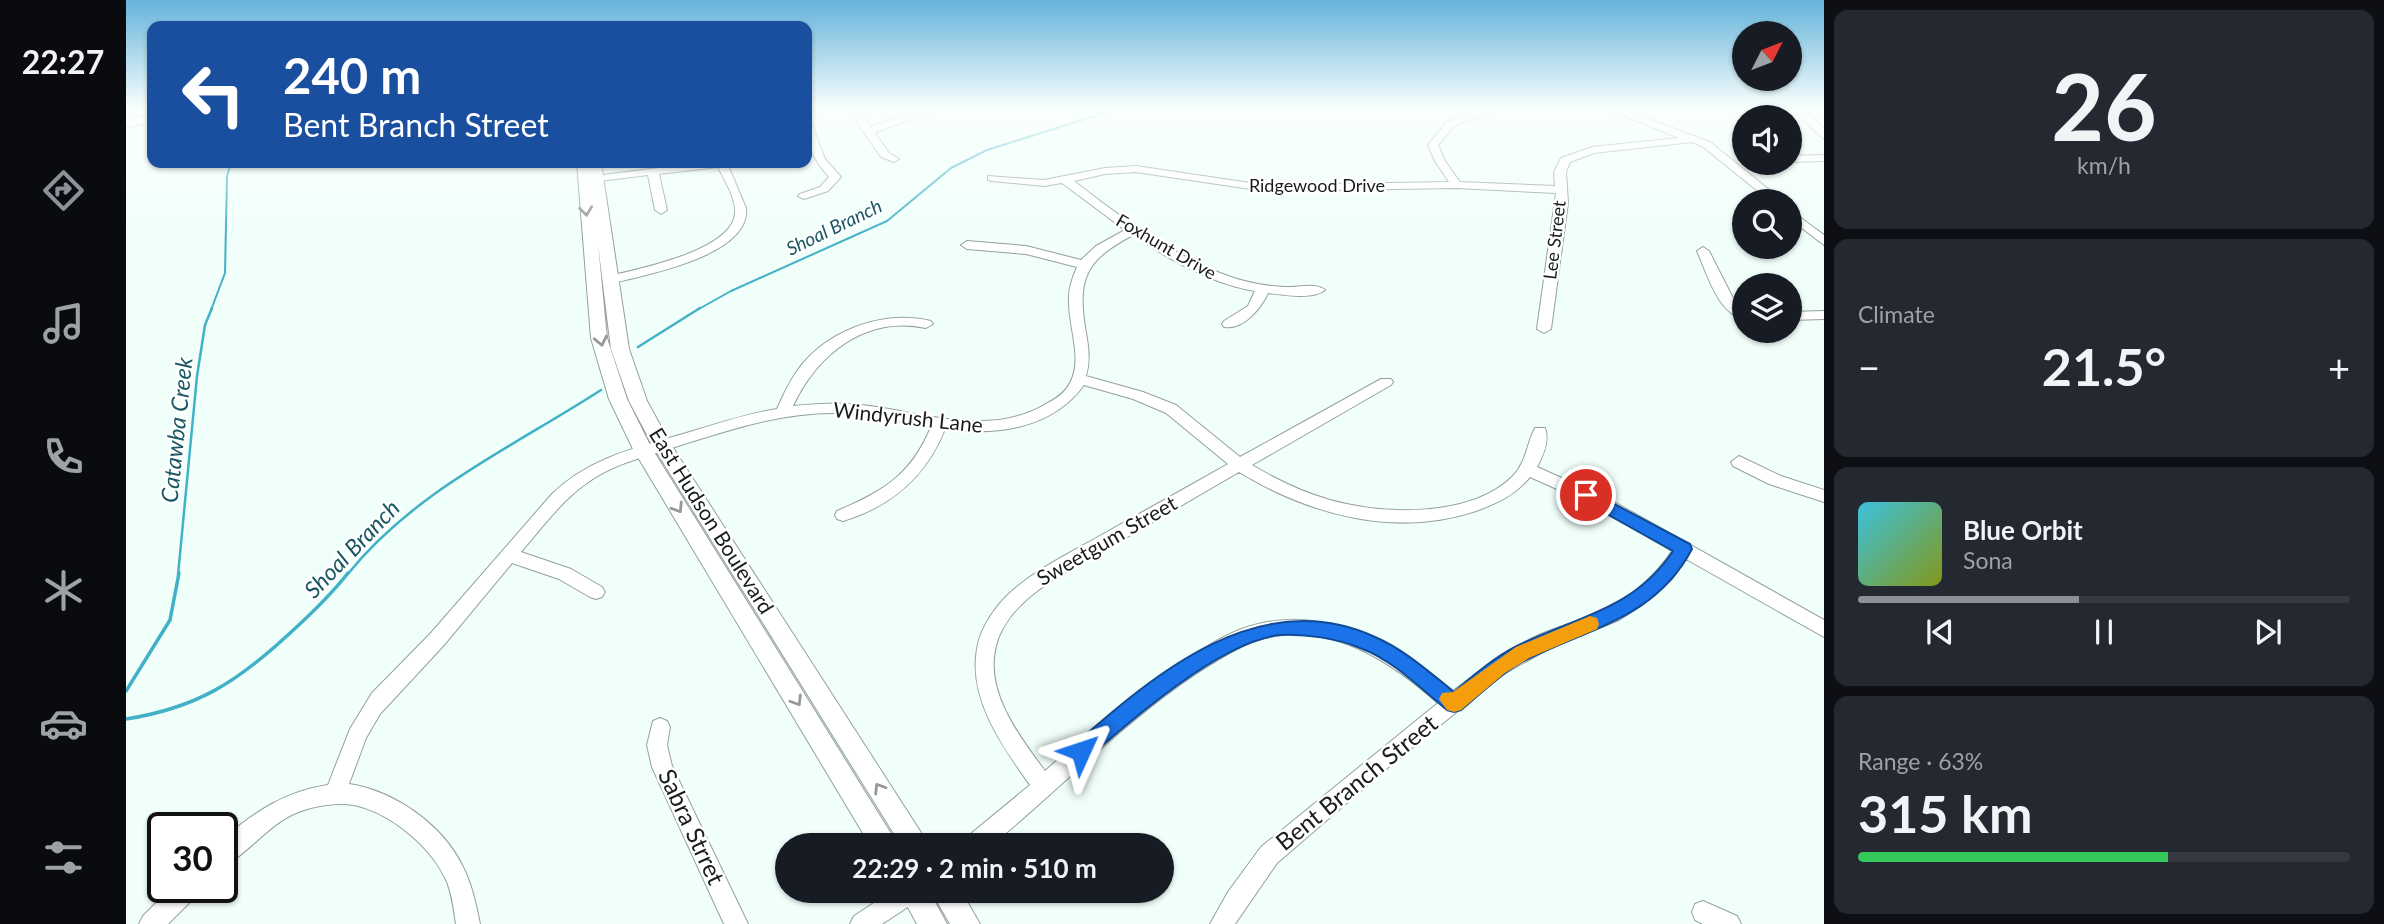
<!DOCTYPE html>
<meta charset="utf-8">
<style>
body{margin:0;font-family:Lato,sans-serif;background:#242831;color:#f1f3f6;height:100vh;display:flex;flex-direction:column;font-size:26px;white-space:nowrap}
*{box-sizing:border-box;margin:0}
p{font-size:23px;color:#9ea1a6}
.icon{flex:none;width:38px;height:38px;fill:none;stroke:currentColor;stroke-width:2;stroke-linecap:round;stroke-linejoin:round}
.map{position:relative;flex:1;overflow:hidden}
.side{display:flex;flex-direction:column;gap:10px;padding:10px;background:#0d0f14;width:560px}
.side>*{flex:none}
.top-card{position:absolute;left:21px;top:21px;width:665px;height:147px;border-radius:14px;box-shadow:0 2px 5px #0004;background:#1a4fa0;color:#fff;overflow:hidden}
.needle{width:46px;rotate:48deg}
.fabs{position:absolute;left:1606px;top:21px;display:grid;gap:14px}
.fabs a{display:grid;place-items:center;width:70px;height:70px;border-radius:50%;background:#171b24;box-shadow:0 2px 5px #0004;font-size:35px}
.speed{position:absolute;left:21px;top:812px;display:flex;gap:14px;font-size:35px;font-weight:700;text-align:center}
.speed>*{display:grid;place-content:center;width:91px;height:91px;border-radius:50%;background:#171b24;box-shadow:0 2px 5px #0004;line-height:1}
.speed .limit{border:4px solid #111;border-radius:10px;background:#fff;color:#111}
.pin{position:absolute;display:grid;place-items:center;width:60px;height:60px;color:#fff;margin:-30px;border:4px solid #fff;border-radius:50%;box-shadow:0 2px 7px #0007}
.me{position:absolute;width:77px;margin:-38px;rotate:48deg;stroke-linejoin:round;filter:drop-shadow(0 0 5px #0008)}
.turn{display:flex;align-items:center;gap:24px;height:147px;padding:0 21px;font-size:32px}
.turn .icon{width:91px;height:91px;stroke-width:2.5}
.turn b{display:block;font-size:49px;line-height:60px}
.big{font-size:52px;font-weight:700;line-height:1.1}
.side .tile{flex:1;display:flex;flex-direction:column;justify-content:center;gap:10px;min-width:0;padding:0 24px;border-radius:14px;background:#242831}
.side .dial{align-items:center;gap:0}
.dial b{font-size:91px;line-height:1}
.song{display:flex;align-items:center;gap:21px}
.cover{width:84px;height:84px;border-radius:10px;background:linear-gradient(135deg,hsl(190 70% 55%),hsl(70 70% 35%))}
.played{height:7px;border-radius:4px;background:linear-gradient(90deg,#8c9099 45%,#363941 45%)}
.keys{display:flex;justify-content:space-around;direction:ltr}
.heat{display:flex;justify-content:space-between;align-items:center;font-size:38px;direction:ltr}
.charge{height:10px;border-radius:5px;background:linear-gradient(90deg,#34c759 63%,#363941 0)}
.trip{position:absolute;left:649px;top:833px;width:399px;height:70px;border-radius:35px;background:#171b24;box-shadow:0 2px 5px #0004;font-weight:700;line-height:70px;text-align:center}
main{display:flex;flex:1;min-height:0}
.dock{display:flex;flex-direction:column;width:126px;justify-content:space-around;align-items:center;background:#090b0e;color:#9ea1a6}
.dock .icon{width:49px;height:49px}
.dock .selected{color:#8c9099}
.dock b{font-size:32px;color:#f1f3f6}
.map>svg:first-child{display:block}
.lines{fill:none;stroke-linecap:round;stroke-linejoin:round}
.stream-far2{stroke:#42b1c7;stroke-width:2}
.stream-far1{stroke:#42b1c7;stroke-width:2.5}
.stream{stroke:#42b1c7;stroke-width:3.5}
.minor-casing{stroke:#93a09c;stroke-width:2}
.major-casing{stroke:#93a09c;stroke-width:2}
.minor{fill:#fff;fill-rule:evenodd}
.major{fill:#fff;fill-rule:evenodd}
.oneway{stroke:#979998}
.route{fill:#1a73e8;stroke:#114b97;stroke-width:2}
.slow{fill:#f59e0b}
.labels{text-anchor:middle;stroke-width:5;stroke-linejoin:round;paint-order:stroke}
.far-street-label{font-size:18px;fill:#181c1b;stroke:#fff}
.far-water-label{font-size:19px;font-style:italic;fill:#195762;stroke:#fff}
.street-label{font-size:21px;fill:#181c1b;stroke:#fff}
.water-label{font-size:23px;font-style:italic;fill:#195762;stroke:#fff}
.near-street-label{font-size:24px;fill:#181c1b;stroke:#fff}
</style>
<main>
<nav class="dock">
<b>22:27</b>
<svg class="icon selected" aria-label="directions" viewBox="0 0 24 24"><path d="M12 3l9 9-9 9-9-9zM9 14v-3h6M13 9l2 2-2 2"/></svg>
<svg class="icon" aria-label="music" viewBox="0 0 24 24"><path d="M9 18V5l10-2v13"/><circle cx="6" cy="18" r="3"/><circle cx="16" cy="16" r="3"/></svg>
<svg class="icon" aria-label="phone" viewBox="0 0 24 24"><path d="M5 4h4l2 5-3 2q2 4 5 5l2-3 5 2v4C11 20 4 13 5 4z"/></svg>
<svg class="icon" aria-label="climate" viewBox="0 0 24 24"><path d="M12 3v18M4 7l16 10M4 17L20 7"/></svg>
<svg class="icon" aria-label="car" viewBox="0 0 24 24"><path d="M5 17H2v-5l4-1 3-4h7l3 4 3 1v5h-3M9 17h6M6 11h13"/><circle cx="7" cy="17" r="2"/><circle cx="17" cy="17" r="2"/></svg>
<svg class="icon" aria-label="filters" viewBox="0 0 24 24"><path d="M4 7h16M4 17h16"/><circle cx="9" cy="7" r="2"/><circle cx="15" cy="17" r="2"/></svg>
</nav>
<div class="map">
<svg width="1698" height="924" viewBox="0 0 1698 924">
<rect width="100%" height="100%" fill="#f1fffa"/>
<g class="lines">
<!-- stream-far2 -->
<path class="stream-far2" d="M85,310L99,273L101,176L105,163
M571,310L605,291L761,221L825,168L861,150L994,108"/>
<!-- stream-far1 -->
<path class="stream-far1" d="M512,347L574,308
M52,575L71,376L79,325L86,308
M221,575C288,491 387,447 475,390"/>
<!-- stream -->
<path class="stream" d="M0,691L44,620L53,573
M0,719C71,708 111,682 163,634C184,615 204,596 222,573"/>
<!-- minor casing -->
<g class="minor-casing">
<path id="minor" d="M721,108H731L745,127L797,108H812L749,133L763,153L773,159L768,162L755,157Z
M1356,108H1372L1328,126L1312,145L1319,161L1334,182L1429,186L1428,172L1435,158L1466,147L1553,138L1478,108H1493L1584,142L1657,201H1644L1576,146L1566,142L1468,153L1444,162L1440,172L1442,203L1425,329L1418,333L1411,329L1430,193L1331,188L1138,191L1010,172L979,174L948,181C993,216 1040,251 1094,273C1114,281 1136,286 1158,287C1170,288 1190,282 1199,290C1187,300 1158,295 1142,293C1135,308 1118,330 1098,327L1096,324L1098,321L1122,306L1129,291C1086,284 1043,260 1007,235C962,259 951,276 959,327C962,344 965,359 960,376L1017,392L1050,405L1114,457L1255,379H1265L1267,382L1265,385L1126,465C1151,480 1176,492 1204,500C1257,515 1345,518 1387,476C1401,461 1400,445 1409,428H1419C1424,441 1417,456 1411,467L1481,498L1698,620V637L1560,559L1546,579L1516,605L1493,620L1426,647L1379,673L1266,764L1151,863L1109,924H1084L1102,892L1135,847L1312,703C1269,665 1216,629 1156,635C1124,638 1100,655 1074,671C998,721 936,787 866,845H838L841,837L904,785C877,747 842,699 851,649C854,628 870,605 886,591C911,569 942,554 972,537C1015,513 1058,489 1102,464L1040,413L1007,399L958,385C926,429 870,436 819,429C800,477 766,506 717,521L711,519L709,515L711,511C758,491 785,475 805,427C773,421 742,414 710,413C655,412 601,431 549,447C518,457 487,464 461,483C435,501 415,529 395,552L445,569L476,587L479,592L476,597L470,599L464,597L433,579L386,563L318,645L254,714L240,738L223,784C269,791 317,825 337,867C346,885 350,904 354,924H330C328,910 326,895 321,882C306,847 265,813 228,805C210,802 187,806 170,813C141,825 121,856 96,866V840C128,812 160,791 202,785L224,729L246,693L304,634L426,494C463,458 509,448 557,434C588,425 619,414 651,409C658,393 666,376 678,362C708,328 760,310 805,321L807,324L800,328C740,315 691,354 667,406C690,404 713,402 736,405C797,412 863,438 920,404C930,399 939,393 944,383C957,359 943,329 943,303C942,290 946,279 951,267L900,254L841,249L835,245L841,241L900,246L955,260L970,246L999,230L936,183L918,186L866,181L862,180V176L918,180L979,168L1010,166L1138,185L1323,182L1309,161L1302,145L1321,122ZM1113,472C1184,515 1269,538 1350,511C1372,503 1389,495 1404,477L1469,506L1546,551C1530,575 1505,598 1478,611C1457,620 1434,626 1413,635C1381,650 1354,670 1327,691C1268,641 1191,600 1113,630C1091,639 1072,652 1053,665C1004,696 962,733 919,771C894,737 858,692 870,646C874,629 886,613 898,602C923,579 954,564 984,547C1027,522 1070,497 1113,472Z
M681,122L686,125L699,159L715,177L702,191L678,199L672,196L674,194L694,187L703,177C688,160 680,145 681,122Z
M1698,155V161L1664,162V156Z
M571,163H601L620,208C625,256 518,275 483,284L478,283V277C509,270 607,251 609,213C610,197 598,180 592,167L533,174L541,210L535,214L529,210L522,175L458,183L454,182V178Z
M1664,210L1698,235V245L1664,219Z
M1577,247L1583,251L1609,302L1619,311V319C1592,315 1581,273 1571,251Z
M1698,311V319L1664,320V312Z
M1613,456L1655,476L1698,490V502L1643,484L1607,466L1605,462Z
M534,718L541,721L544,727L541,745L546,766L622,924H598L526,767L521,745L527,721Z
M46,887H74L71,895L42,924H13L17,916Z
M766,891H797L794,899L756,924H724L728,916Z
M1577,901L1611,916L1615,924H1577L1569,920L1566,912L1569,904Z"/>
</g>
<!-- major casing -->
<g class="major-casing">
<path id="major" d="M1664,108H1677L1698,128V139Z
M26,115V123L0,127V119Z
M451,163H475L503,349L521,401L544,443L803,845H775L527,446L503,401L485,349L472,244L481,338L501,399L525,447L772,845H744L507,449L483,399L465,338Z
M773,891H803L821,924H791Z
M805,891H835L854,924H824Z"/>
</g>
<!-- minor -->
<use href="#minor" class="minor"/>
<!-- major -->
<use href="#major" class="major"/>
</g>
<!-- one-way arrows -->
<defs><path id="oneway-chevron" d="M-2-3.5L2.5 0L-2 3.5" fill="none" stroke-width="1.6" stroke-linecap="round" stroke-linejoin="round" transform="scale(1.75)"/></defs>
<g class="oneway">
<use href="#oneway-chevron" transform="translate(460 211) rotate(83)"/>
<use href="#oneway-chevron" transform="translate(475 341) rotate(78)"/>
<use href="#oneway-chevron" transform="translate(552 508) rotate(58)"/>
<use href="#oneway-chevron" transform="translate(671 701) rotate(58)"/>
<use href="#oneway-chevron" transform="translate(753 788) rotate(-122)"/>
</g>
<!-- sky -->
<linearGradient id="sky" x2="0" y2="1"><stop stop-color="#65b3db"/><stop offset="0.46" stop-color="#f9fffd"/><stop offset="1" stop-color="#f9fffd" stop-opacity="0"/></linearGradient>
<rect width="1698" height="237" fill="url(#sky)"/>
<!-- route -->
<path class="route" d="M1460,489L1564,544L1566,549C1530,617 1467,627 1404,658C1378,670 1357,692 1335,710L1328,712L1321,710C1294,688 1267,660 1234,648C1210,638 1180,634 1155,635C1098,639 1004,721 962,758L955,761L948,758L944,751L948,745C1030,673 1134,584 1249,637C1279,650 1303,672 1328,692C1347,676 1366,659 1389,647C1448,617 1507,611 1547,551L1454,499L1451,495Z"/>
<!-- slow -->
<path class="slow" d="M1464,616L1471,618L1473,624L1471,629L1403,658L1379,673L1335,710L1328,712L1321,710L1313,699L1316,693L1327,692L1390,647Z"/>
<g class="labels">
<!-- far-street labels -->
<g class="far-street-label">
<text x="1191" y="192">Ridgewood Drive</text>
<text transform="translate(1429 240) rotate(-83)" y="6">Lee Street</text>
<text transform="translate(1040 247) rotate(30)" y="6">Foxhunt Drive</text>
</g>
<!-- far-water labels -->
<g class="far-water-label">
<text transform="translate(708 227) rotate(-26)" y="7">Shoal Branch</text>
</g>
<!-- street labels -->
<g class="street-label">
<text transform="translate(782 418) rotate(6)" y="7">Windyrush Lane</text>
<text transform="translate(585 521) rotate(58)" y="7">East Hudson Boulevard</text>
<text transform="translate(981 541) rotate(-30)" y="7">Sweetgum Street</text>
</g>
<!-- water labels -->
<g class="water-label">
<text transform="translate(51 430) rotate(-84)" y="8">Catawba Creek</text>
<text transform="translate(226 549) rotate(-46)" y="8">Shoal Branch</text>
</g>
<!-- near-street labels -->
<g class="near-street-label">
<text transform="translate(1231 783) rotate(-39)" y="8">Bent Branch Street</text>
<text transform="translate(565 827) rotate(65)" y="8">Sabra Strret</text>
</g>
</g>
</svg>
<div class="fabs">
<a><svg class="needle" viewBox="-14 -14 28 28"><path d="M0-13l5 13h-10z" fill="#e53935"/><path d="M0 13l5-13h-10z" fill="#9ea1a6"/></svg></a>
<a><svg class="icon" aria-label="sound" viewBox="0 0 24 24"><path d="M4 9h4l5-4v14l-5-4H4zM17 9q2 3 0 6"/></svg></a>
<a><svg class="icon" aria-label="search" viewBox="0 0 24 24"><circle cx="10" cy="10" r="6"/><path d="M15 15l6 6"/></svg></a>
<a><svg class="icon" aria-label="layers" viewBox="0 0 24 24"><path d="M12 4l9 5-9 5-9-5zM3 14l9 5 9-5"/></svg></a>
</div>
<div class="speed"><div class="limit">30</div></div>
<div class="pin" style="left:1460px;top:495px;background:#d93025"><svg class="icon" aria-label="arrive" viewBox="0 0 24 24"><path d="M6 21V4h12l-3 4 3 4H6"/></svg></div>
<svg class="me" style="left:955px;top:751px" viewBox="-20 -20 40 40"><path d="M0-17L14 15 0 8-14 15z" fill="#1a73e8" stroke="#fff" stroke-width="4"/></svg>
<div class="trip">22:29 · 2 min · 510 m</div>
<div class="top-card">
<div class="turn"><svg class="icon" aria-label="left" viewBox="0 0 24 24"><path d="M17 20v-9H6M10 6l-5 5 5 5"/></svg><div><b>240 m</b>Bent Branch Street</div></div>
</div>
</div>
<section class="side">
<div class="tile dial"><b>26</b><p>km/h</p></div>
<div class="tile"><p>Climate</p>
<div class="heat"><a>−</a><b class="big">21.5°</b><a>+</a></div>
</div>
<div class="tile">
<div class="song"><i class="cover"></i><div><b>Blue Orbit</b><p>Sona</p></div></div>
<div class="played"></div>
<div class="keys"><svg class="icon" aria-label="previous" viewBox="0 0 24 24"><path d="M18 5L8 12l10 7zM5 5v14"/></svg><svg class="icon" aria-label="pause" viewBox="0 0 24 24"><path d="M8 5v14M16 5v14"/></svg><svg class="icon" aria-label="next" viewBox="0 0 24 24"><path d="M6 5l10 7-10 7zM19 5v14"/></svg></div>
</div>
<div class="tile"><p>Range · 63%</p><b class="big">315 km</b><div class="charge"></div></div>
</section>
</main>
